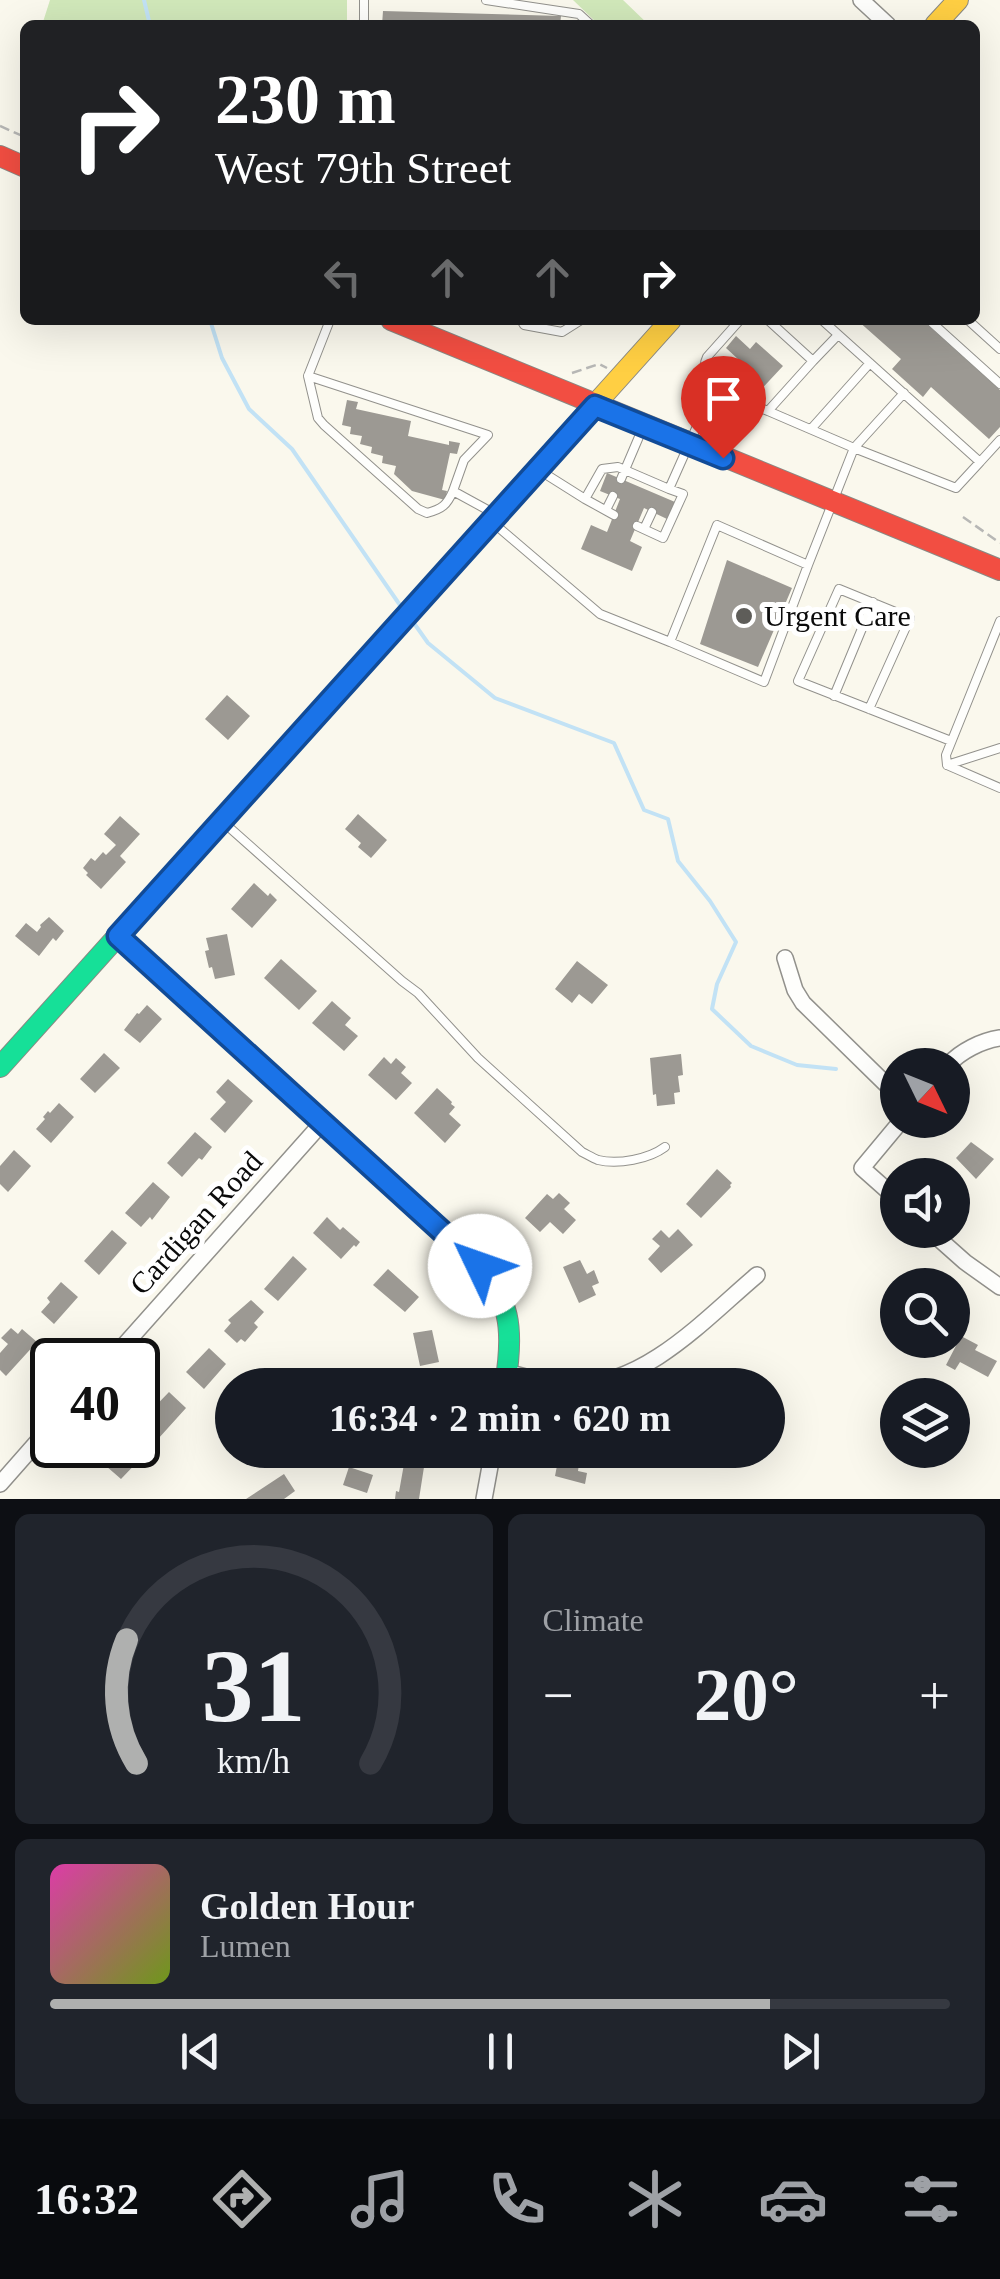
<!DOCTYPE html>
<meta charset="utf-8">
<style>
body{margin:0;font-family:Georgia,serif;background:#20242c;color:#f1f3f6;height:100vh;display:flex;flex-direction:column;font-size:38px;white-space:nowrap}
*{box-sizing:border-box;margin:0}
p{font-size:32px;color:#9ea1a6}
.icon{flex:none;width:55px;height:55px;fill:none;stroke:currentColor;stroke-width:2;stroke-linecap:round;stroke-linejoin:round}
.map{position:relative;height:1499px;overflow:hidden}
.sheet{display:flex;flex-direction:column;gap:15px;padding:15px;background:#0d0f14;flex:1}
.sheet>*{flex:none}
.guide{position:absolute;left:20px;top:20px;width:960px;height:305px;border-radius:15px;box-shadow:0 10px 40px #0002;background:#202124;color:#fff;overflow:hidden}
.needle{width:65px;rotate:133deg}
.controls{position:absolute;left:880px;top:1048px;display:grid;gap:20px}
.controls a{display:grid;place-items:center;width:90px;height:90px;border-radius:50%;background:#171b24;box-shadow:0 10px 40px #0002;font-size:50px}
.speed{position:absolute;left:30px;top:1338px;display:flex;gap:20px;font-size:50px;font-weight:700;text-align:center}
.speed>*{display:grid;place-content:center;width:130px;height:130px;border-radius:50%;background:#171b24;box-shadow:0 10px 40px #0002;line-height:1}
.speed .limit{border:5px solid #111;border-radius:15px;background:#fff;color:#111}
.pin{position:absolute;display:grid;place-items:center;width:85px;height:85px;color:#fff;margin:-102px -42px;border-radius:50% 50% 50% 0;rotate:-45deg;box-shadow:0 0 10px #0007}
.pin .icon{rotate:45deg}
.me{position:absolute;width:110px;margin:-55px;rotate:312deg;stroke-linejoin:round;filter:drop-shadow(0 0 8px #0008)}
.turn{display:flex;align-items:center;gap:35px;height:210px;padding:0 30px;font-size:45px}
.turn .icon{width:130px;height:130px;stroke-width:2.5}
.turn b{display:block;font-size:70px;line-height:85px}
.lanes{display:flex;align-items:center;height:95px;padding:0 30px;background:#0003;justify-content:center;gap:50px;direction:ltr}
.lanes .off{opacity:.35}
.big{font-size:75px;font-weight:600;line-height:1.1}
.sheet .widget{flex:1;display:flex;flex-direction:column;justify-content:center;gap:15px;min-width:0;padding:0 35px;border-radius:15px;background:#20242c}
.sheet .dial{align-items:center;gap:0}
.dial svg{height:260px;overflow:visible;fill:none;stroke:#363941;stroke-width:7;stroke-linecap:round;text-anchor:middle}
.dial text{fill:#f1f3f6;stroke:none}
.song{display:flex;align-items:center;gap:30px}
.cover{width:120px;height:120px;border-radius:15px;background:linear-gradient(135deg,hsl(320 70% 55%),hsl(80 70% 35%))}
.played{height:10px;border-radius:5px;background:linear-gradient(90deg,#afb0af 80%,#363941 80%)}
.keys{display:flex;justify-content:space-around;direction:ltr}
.heat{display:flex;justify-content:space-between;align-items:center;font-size:55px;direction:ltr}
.sheet .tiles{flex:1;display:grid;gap:15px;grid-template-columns:1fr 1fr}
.widget:last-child{grid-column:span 2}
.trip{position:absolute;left:215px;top:1368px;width:570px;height:100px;border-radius:50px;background:#171b24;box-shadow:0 10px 40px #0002;font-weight:600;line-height:100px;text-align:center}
.menu{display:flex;height:160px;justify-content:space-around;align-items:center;background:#090b0e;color:#9ea1a6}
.menu .icon{width:70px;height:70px}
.menu .current{color:#afb0af}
.menu b{font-size:45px;color:#f1f3f6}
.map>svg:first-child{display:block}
.forest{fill:#d1e8ba}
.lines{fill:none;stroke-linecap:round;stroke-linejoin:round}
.stream{stroke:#c2e2f5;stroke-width:4}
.building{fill:#9c9993}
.lane-casing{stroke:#92918c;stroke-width:10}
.street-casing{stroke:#92918c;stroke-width:18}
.fast-casing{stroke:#898883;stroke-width:22}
.slow-casing{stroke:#898883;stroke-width:22}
.jam-casing{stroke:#898883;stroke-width:22}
.path{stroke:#b7b7b5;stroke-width:2.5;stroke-dasharray:10 5;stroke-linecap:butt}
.lane{stroke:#fefefc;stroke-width:8}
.street{stroke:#fefefc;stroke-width:15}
.fast{stroke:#16e098;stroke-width:20}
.slow{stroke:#ffcf43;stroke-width:20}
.jam{stroke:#f24e42;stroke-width:20}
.route-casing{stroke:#114b97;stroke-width:25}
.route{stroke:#1a73e8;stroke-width:18}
.poi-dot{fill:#5e5d59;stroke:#fff;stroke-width:4}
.labels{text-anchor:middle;stroke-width:10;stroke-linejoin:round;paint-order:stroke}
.poi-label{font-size:30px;fill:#0a0a0a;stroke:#fff;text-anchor:start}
.street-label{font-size:30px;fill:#0a0a0a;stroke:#fff}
</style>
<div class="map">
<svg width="1000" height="1499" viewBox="0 0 1000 1499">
<rect width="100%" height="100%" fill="#faf8ed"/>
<!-- forest -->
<path class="forest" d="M50,0H347V25H42Z
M573,0H623L649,25H599Z"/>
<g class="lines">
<!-- stream -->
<path class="stream" d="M144,0L150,25
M210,320L222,358L249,409L292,449L402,608
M411,619L428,643L495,698L614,743L644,810L668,819L678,861L710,901L736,942L717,984L712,1009L751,1046L797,1065L836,1069"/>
</g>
<!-- building -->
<path class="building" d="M383,11L561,16L560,25H382Z
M857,320H922L1000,390V427L989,439L931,387L923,397L892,369L901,359Z
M736,336L750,349L756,342L783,366L756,395L729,371L739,360L726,348Z
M347,400L358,402L356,409L411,421L408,436L449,445V441L460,443L457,454L450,453L442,490L447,491L445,500L412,491L394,474L396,466L382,463L383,456L371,453L372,447L360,444L362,436L350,434L351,427L342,425Z
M607,473L675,502L667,519L644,508L630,541L642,547L632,571L581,549L591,525L607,532L620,499L600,491Z
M727,560L792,588L758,667L700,644Z
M227,695L250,716L228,740L205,719Z
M358,814L387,840L371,858L358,847L361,843L345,829Z
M120,816L140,834L120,856L126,862L101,889L86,875L88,873L83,868L91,858L95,861L103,852L106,855L116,845L104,834Z
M254,883L268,896L270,893L277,900L252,928L231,909Z
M49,917L64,931L56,941L53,938L39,956L15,936L26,923L37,932L41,927L40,925Z
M227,934L235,975L215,979L212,967L209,968L205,951L209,950L206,938Z
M281,959L317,991L299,1010L264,978Z
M577,961L608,985L592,1004L579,994L572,1003L555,989Z
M332,1001L351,1018L345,1025L358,1036L344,1051L312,1023Z
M147,1005L162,1019L140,1043L124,1030L137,1013L139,1014Z
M104,1053L120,1068L95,1093L80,1079Z
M681,1054L683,1075L678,1076L680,1092L674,1093L675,1104L657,1106L656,1094L653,1095L650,1058Z
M384,1057L391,1064L396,1058L406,1067L401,1073L412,1083L396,1100L368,1075Z
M228,1079L253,1101L225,1133L210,1119L226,1102L216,1092Z
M437,1088L452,1102L451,1104L455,1107L449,1114L461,1125L445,1143L414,1113Z
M59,1103L74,1117L51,1143L36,1129L45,1119L43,1117L48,1111L50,1113Z
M195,1132L212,1147L202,1160L199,1158L182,1177L167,1163Z
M971,1142L994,1159L976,1179L956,1158Z
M14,1150L31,1166L8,1192L0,1184V1166Z
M717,1169L732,1183L730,1185L731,1187L701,1218L686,1204Z
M153,1182L170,1197L152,1220L150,1217L141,1227L125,1213Z
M559,1193L570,1203L564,1209L576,1220L563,1234L550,1222L540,1232L525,1218L547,1194L553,1199Z
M327,1217L340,1230L343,1227L360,1242L356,1247L354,1245L341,1259L313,1233Z
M678,1229L693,1245L661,1273L648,1259L660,1246L652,1239L661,1230L669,1238Z
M112,1230L127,1243L99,1275L84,1261Z
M293,1256L307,1269L278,1301L264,1289Z
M580,1260L587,1274L594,1270L599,1283L592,1286L596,1295L579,1303L563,1267Z
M388,1269L419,1297L405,1312L373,1285Z
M61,1282L78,1297L54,1324L41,1312L50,1302L47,1298Z
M251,1300L264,1312L254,1323L258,1327L245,1342L241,1339L237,1343L224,1331L231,1323L228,1320Z
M11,1328L18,1334L22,1329L37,1342L6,1376L0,1370V1353L8,1344L1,1338Z
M432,1330L439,1362L420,1366L413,1333Z
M961,1336L978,1345L975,1350L997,1361L988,1377L960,1362L955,1370L946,1365Z
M209,1348L226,1364L204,1389L186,1372Z
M169,1392L186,1408L158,1439L140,1422Z
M130,1445L144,1455L121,1479L106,1466L122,1446L126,1449Z
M560,1450H581L578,1471L587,1473L585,1484L555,1476Z
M404,1464L424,1467L419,1499H395L396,1491L399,1492Z
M349,1467L373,1475L367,1493L343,1485Z
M284,1474L295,1491L284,1499H246Z"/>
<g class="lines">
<!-- lane casing -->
<g class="lane-casing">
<path id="lane" d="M486,0L579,14L591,25
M364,25V0
M330,320L308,376L488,435L464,460L453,491L495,514
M521,320L524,325L562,332L581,320
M740,320L707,357C701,369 708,378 713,390L768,411
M768,320L813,361L768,411L854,448L904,393
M929,320L1000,384
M968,320L1000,349
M813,361L838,335
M308,376L318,418L324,425L418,509L427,513C442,509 447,505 453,491
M811,429L870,363
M980,462L1000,440
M539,470L585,499L602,469L618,467L669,489L713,390
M621,479L644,425
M585,499L614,515
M606,510L613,496
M491,521L600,614L670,642L717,525L808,565L854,448L956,488L980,462L822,320
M637,526L663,538L683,494L669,489
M644,529L652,512
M670,642L764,682L808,565
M834,696L873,602
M869,709L910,618L839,589L798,681L951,741
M947,765L946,755L1000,621
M947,765L1000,788
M947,765L1000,748
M222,821L402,981L418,993L478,1058L582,1152C588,1155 593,1158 598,1160C618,1165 649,1159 665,1147"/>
</g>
<!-- street casing -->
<g class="street-casing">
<path id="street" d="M861,0L888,25
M785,958L795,990L803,1003L898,1096
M948,1065C961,1051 981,1041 1000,1038
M898,1200L862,1168L902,1120
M929,1230L965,1262L1000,1287
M111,1360L322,1123
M507,1372C530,1378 552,1385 576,1385C647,1384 706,1318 757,1275
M0,1484L52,1425
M484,1499L493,1450"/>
</g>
<!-- fast casing -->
<g class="fast-casing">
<path id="fast" d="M0,1067L538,468
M470,1257C512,1296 514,1330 505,1385"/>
</g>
<!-- slow casing -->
<g class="slow-casing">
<path id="slow" d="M935,25L958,0
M538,468L671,320
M118,936L470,1257"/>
</g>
<!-- jam casing -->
<g class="jam-casing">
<path id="jam" d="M0,156L25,167
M391,320L1000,570"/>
</g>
<!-- path -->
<path class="path" d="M0,126L25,137
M572,373L599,364L607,368
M963,517L1000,543"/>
<!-- lane -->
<use href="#lane" class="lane"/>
<!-- street -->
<use href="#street" class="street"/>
<!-- fast -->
<use href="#fast" class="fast"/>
<!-- slow -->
<use href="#slow" class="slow"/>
<!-- jam -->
<use href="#jam" class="jam"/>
</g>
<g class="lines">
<!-- route casing -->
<g class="route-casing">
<path id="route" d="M480,1266L118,936L595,406L723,458"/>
</g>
<!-- route -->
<use href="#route" class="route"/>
</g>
<!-- markers -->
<circle class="poi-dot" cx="744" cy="616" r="10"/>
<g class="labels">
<!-- poi labels -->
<g class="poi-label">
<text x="764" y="626">Urgent Care</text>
</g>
<!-- street labels -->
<g class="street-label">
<text transform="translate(196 1223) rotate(-48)" y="10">Cardigan Road</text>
</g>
</g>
</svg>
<div class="controls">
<a><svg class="needle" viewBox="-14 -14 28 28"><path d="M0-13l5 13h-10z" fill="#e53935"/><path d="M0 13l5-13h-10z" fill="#9ea1a6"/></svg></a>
<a><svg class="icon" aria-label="sound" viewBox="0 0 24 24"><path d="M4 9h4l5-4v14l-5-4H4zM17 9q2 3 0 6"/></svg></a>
<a><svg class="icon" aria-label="search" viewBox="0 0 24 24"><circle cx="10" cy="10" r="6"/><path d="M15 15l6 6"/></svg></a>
<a><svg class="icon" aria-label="layers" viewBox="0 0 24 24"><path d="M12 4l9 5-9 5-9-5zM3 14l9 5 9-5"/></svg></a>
</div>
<div class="speed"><div class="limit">40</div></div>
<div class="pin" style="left:723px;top:458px;background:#d93025"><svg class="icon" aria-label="arrive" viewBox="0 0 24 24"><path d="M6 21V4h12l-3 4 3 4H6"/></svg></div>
<svg class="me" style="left:480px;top:1266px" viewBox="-20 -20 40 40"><circle r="19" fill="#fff"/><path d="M0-13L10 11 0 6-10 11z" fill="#1a73e8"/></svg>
<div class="trip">16:34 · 2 min · 620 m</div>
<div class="guide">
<div class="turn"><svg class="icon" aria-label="right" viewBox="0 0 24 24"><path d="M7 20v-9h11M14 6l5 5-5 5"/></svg><div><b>230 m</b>West 79th Street</div></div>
<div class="lanes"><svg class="icon off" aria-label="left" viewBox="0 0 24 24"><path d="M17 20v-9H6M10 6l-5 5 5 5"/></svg><svg class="icon off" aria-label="ahead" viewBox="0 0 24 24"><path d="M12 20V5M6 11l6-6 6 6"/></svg><svg class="icon off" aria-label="ahead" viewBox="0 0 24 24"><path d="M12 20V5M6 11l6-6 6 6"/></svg><svg class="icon" aria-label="right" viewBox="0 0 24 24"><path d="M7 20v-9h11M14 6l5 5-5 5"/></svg></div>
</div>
</div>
<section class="sheet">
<div class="tiles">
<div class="widget dial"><svg viewBox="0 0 100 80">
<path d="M14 69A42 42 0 1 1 86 69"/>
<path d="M14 69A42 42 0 0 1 11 31" stroke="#afb0af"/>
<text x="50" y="56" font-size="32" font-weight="700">31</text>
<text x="50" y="72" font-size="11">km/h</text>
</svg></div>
<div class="widget"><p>Climate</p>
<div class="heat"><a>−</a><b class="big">20°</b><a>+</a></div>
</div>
<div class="widget">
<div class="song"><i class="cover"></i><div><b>Golden Hour</b><p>Lumen</p></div></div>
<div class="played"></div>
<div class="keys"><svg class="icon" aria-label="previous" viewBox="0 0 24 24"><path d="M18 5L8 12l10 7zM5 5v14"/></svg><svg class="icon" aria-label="pause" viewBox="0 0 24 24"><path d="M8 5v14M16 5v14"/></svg><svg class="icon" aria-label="next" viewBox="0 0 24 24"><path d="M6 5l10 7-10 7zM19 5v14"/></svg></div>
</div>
</div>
</section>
<nav class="menu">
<b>16:32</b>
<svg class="icon current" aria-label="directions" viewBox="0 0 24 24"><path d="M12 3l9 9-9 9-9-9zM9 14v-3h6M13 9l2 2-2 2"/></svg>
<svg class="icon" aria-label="music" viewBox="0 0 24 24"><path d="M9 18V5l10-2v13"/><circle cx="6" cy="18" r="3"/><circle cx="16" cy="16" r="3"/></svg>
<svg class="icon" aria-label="phone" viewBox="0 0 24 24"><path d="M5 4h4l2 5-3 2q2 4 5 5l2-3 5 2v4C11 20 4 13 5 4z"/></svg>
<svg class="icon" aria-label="climate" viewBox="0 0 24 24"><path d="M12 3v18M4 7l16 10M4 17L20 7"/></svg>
<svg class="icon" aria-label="car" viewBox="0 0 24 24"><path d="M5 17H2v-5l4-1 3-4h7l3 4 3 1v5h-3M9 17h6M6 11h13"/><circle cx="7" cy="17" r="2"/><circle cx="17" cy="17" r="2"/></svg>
<svg class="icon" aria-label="filters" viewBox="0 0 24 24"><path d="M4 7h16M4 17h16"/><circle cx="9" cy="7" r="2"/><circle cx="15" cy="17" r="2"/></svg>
</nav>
